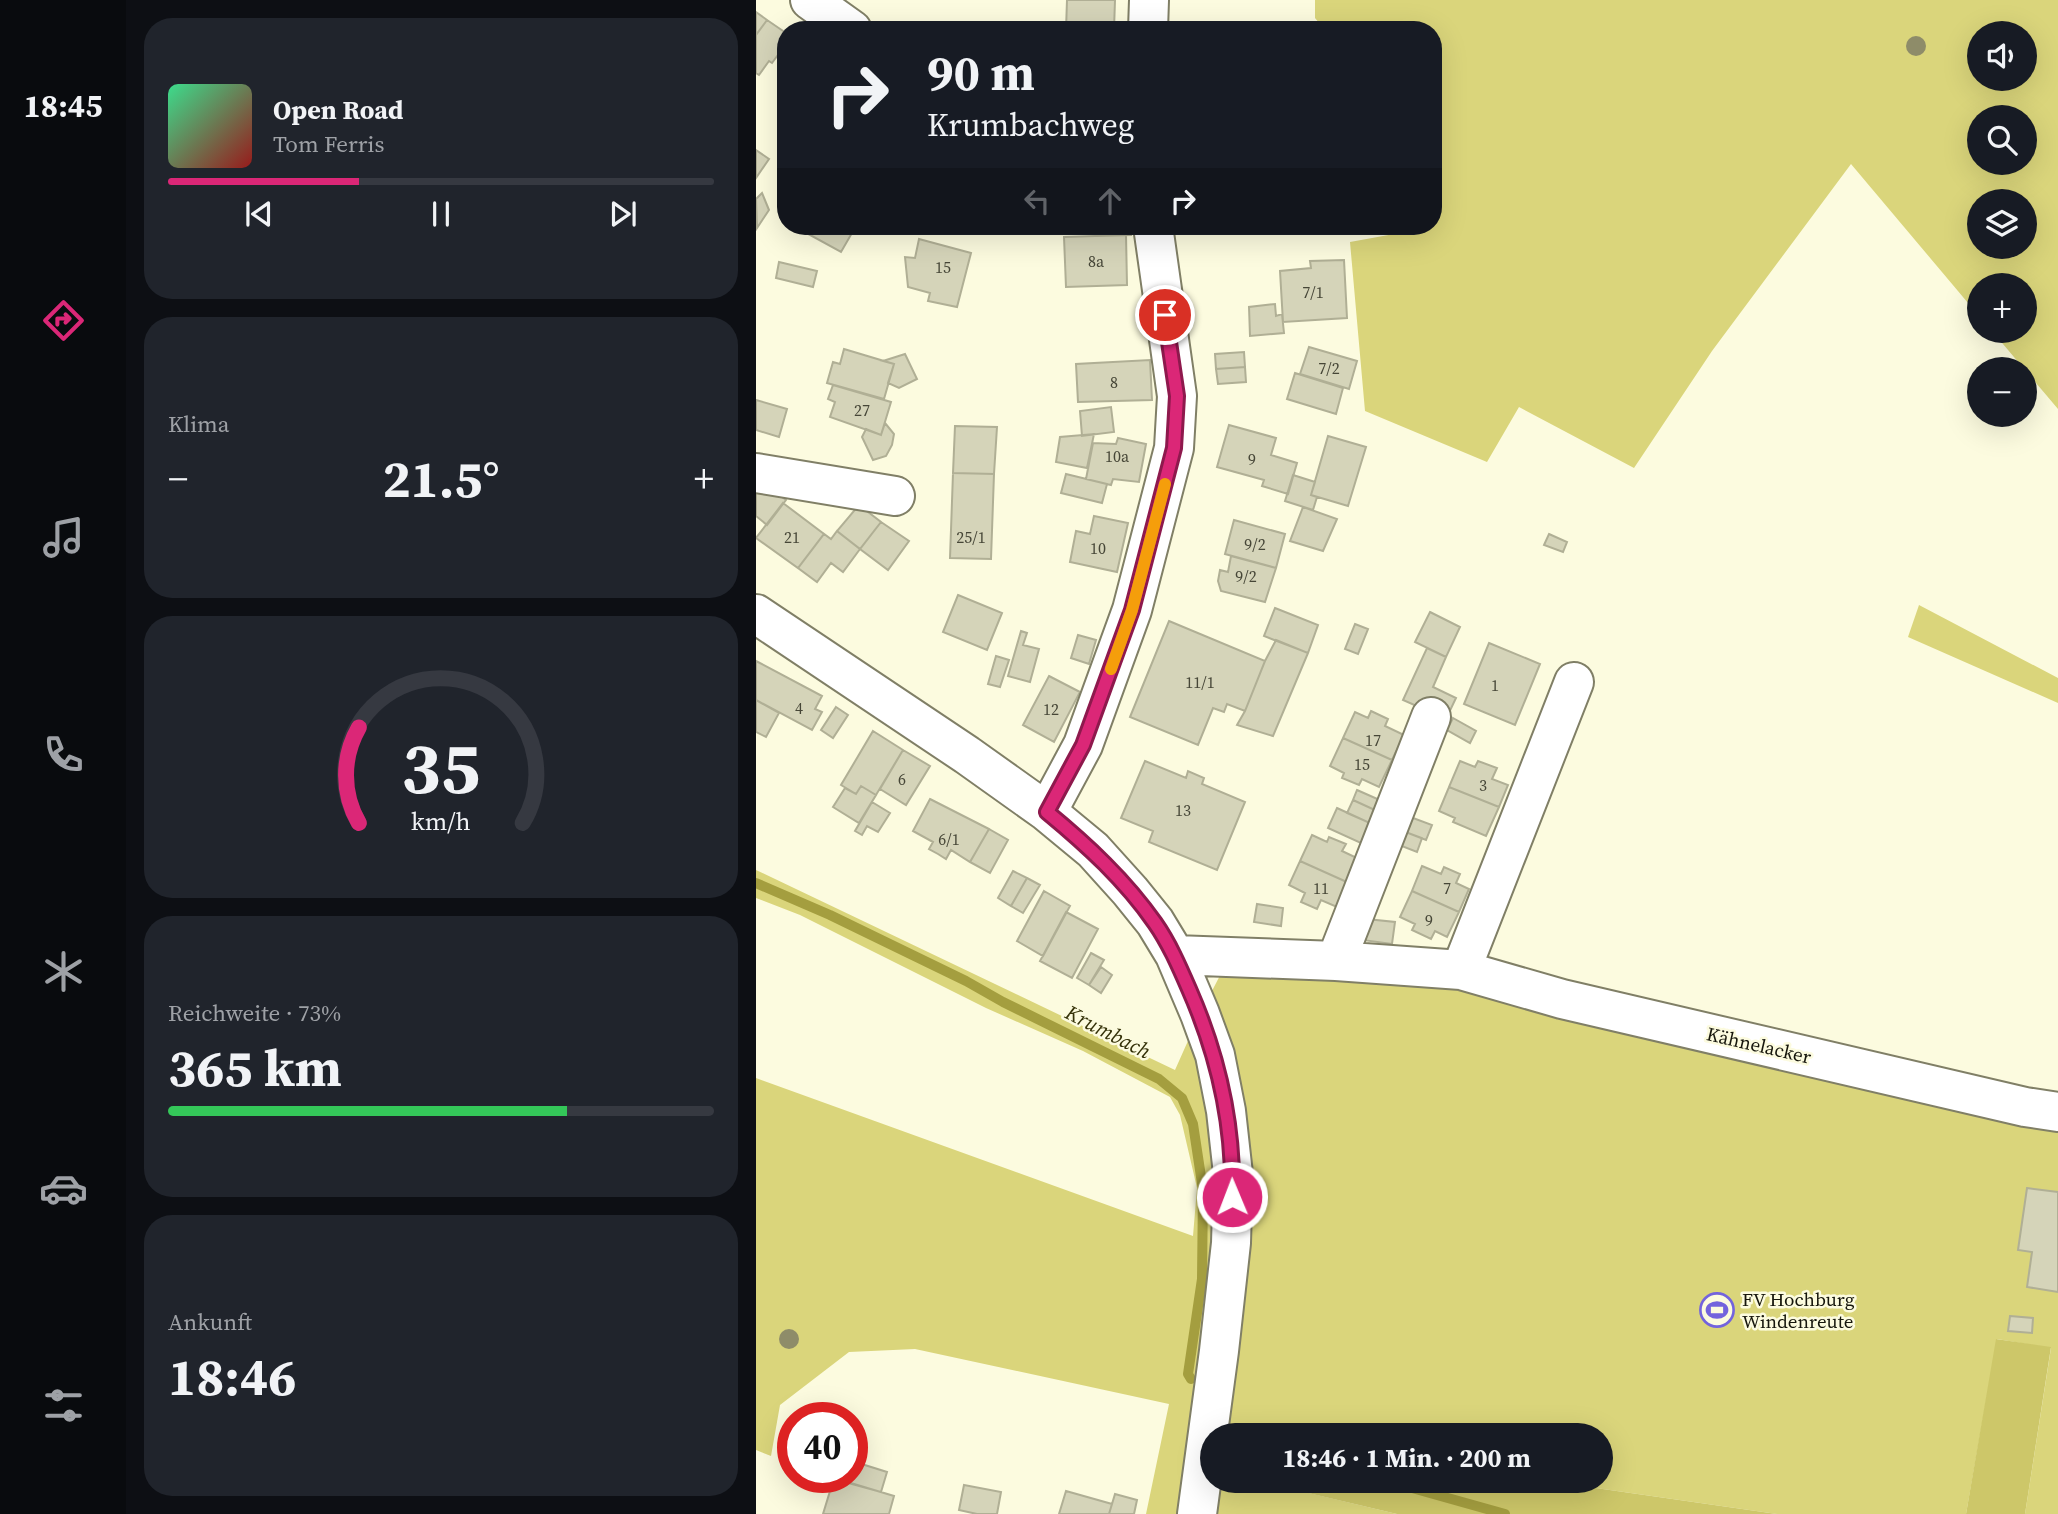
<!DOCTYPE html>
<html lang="de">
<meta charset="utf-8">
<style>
body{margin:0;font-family:"Source Serif 4",serif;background:#20242c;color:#f1f3f6;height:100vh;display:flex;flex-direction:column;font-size:26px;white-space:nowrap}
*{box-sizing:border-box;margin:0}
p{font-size:23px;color:#9ea1a6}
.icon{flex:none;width:38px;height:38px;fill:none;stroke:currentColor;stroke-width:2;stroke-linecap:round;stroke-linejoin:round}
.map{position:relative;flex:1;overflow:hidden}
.details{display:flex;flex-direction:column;gap:18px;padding:18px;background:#0d0f14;width:630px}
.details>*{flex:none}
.top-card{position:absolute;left:21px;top:21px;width:665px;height:214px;border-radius:28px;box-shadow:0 7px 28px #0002;background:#171b24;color:#f1f3f6;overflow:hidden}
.tools{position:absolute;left:1211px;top:21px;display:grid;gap:14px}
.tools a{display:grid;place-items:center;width:70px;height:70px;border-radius:50%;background:#171b24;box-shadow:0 7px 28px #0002;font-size:35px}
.speed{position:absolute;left:21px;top:1402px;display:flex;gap:14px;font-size:35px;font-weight:700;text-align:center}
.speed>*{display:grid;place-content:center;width:91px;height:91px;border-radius:50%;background:#171b24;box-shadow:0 7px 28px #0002;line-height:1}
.speed .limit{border:10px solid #d22;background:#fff;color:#111}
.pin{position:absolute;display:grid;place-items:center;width:60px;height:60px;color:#fff;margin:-30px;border:4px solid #fff;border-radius:50%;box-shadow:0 2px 7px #0007}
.me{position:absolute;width:77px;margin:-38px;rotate:359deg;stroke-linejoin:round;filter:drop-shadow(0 0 5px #0008)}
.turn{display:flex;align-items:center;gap:24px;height:147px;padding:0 35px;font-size:32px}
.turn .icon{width:91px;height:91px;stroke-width:2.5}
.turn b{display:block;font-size:49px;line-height:60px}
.lanes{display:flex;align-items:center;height:66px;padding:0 35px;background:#0003;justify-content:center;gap:35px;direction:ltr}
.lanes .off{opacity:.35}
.big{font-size:52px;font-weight:700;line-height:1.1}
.details .tile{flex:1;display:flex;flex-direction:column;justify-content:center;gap:10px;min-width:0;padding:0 24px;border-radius:28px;background:#20242c}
.details .dial{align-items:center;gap:0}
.dial svg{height:182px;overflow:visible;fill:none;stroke:#363941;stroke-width:7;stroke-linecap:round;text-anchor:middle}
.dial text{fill:#f1f3f6;stroke:none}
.song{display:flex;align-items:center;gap:21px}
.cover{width:84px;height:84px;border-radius:10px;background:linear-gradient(135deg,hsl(150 70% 55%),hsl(0 70% 35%))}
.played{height:7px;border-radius:4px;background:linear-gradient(90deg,#db2777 35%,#363941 35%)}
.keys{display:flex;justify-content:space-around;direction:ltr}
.heat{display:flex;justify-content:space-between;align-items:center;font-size:38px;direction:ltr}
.charge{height:10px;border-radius:5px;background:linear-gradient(90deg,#34c759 73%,#363941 0)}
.trip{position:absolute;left:444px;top:1423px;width:413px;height:70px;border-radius:35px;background:#171b24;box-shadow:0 7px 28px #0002;font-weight:700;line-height:70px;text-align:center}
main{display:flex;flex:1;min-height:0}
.menu{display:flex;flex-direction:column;width:126px;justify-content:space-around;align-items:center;background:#090b0e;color:#9ea1a6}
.menu .icon{width:49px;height:49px}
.menu .current{color:#db2777}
.menu b{font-size:32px;color:#f1f3f6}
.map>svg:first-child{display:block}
.green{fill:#dad57b;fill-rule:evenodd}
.forest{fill:#cdc769}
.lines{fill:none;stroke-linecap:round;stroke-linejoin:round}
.stream{stroke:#a49e3f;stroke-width:10}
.building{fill:#d5d4b9;stroke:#b0af95;stroke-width:2}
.minor-casing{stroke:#807f66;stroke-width:42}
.minor{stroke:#fff;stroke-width:38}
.tree{fill:#8e8c69}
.route-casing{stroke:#8e194d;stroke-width:18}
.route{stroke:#db2777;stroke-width:12}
.slow{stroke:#f59e0b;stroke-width:12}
.labels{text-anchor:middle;stroke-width:5;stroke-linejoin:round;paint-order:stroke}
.number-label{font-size:16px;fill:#464637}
.street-label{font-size:19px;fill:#16160c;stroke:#fcfbdf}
.poi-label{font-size:19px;fill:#16160c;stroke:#fcfbdf;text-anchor:start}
.water-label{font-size:21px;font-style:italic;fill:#353209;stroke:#fcfbdf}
</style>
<main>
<nav class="menu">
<b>18:45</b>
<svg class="icon current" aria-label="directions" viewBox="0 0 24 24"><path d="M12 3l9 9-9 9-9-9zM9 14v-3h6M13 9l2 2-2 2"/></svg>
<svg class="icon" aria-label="music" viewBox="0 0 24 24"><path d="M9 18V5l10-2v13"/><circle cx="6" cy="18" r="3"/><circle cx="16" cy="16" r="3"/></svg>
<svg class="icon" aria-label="phone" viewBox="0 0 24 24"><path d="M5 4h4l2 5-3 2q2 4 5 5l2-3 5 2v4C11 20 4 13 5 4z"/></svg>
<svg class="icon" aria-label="climate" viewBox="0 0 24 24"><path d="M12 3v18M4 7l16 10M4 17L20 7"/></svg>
<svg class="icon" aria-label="car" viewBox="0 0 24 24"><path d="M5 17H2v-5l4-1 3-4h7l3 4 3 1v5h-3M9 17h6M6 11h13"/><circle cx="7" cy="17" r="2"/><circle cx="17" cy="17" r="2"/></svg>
<svg class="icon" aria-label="filters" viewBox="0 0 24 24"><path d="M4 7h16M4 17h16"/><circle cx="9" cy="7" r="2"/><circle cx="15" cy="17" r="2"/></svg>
</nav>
<section class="details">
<div class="tile">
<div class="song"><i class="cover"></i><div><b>Open Road</b><p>Tom Ferris</p></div></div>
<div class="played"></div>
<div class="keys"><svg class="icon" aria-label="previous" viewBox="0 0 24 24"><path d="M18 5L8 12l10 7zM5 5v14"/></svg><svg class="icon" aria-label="pause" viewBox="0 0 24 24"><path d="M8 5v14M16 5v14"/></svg><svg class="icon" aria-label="next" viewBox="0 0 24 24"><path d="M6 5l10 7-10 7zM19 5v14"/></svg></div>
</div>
<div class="tile"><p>Klima</p>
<div class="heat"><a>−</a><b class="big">21.5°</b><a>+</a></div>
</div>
<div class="tile dial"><svg viewBox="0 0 100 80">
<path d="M14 69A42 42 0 1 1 86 69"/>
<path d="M14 69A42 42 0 0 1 14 27" stroke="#db2777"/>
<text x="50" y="56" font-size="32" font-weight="700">35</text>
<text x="50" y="72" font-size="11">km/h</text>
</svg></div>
<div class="tile"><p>Reichweite · 73%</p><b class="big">365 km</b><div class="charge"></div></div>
<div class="tile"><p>Ankunft</p><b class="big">18:46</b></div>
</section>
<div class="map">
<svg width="1302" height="1514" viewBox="0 0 1302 1514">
<rect width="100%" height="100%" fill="#fcfbdf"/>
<!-- green -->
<path class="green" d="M559,0H1302V409L1236,331H1269V285H1223V316L1095,164L956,351L878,468L763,407L731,462L609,411L594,242L649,232V226H677V30H569L559,18ZM1269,33V79H1223V33ZM1269,117V163H1223V117ZM1269,201V247H1223V201Z
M1163,605L1302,678V703L1152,637Z
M0,870L419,1070L444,1014L471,962L694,978L1302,1102V1514H1269L1295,1348L1241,1339L1210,1514H1021L791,1481L845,1480V1435H457V1480L508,1481L511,1483L641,1514H390L413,1404L159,1349L93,1352L24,1405L15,1456L0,1450V1078L437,1236L441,1188L424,1115L414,1097L327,1051L230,1008L44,915L0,898Z"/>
<!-- forest -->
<path class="forest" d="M1240,1339L1295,1347L1269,1514H1210Z
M791,1481L1021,1514H641L510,1483L508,1481Z"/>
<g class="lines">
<!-- stream -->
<path class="stream" d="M0,883L74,915L210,981L247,1002L403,1079L426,1098L437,1124L447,1190L446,1279L432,1374L435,1379
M616,1480L649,1486L749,1514"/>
</g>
<!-- building -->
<path class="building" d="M311,0H359L358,30H310Z
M0,12L11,20L0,35Z
M11,20L30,33V37L23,46L27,48L16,63L13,61L3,75L0,73V35Z
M0,150L13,159L0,178Z
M6,193L13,210L1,228L0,199Z
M47,226H100L85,252L45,230Z
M342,226H375V235L342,236Z
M370,235L371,285L310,287L308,237Z
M163,239L215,253L201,307L172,301L174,293L152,287L149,257L159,258Z
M588,260L591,318L527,322L524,271L555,268L554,261Z
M23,262L61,271L57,287L20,278Z
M519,304L520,316L526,314L528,333L494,336L493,307Z
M553,347L601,361L593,389L544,374Z
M88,349L138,364L128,399L71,383L77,362L84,364Z
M488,352L489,367L460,369L459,354Z
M149,354L161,379L143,388L132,383L138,364L127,361Z
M394,360L396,400L322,402L320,364Z
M489,367L490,382L462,384L460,369Z
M539,373L587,388L580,414L531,399Z
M77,385L135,402L125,435L74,417L79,402L72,399Z
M0,400L31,409L23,437L0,430Z
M355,407L358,432L326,436L324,411Z
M129,423L138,434L136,445L130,456L117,460L106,437L110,429L125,435Z
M473,425L520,438L515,455L541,463L532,494L506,486L508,480L461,467Z
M199,426L241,427L238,474L197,473Z
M338,434L331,468L300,462L304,437Z
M572,436L610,447L592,506L555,495Z
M362,438L390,444L383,482L357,479L355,485L330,479L337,443L360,444Z
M197,473L238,474L235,559L194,558Z
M310,474L351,484L346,503L305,493Z
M537,475L559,482L555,495L561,497L557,510L529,501Z
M8,483L30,500L11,525L0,516V493Z
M27,503L68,534L42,568L0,538Z
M103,505L125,522L104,549L81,531Z
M547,507L581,519L567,551L534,541Z
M338,516L372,523L361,572L314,562L320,531L334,534Z
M478,520L529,534L520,568L469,554Z
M125,522L153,541L132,570L104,549Z
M81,531L104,549L87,572L75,563L61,582L42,568L68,534L75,539Z
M793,534L811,542L807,552L788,545Z
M475,556L520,568L509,602L465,591L462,581L464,570L472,572Z
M202,595L246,613L231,650L187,632Z
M519,608L562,625L552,653L508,636Z
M674,612L704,627L690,657L659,642Z
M413,621L509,661L489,711L471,704L468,712L457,708L442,745L374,717Z
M599,624L612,629L602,654L589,649Z
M265,631L271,633L267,645L283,649L274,682L252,676Z
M322,635L340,640L333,664L315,658Z
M520,640L552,653L517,736L481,725L489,711L509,661Z
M733,643L784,664L759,725L708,704Z
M671,648L690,657L677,687L700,698L690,719L647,700Z
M240,656L253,660L244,687L232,684Z
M0,661L66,696L59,709L66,712L56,730L0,700Z
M293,676L324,692L298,742L267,725Z
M0,700L23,713L10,737L0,732Z
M80,707L92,715L77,738L65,730Z
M615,711L632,719L629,726L648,735L636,760L587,738L599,712L612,718Z
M697,718L720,731L714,743L691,730Z
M117,731L147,750L120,795L105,786L100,794L85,785Z
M587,738L636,760L623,787L606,779L603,785L586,778L588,773L574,766Z
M147,750L174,766L150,805L124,789Z
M389,761L430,778L432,771L448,778L446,784L489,802L461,870L393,842L397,831L365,818Z
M704,761L719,767L722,761L741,768L736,779L752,785L743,807L693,787Z
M105,786L120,795L103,823L77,807L89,788L100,794Z
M693,787L743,807L730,836L697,822L699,818L683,811Z
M601,790L626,801L621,811L597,800Z
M174,799L233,829L214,862L195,850L190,859L182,854L173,849L177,842L157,831Z
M597,800L621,811L616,824L591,813Z
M116,802L134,813L122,832L111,826L106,835L99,831Z
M581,808L616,824L607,844L572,828Z
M649,815L676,825L670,840L644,830Z
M233,829L252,840L234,873L214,862Z
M644,830L666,838L661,852L638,843Z
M556,835L571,842L573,837L590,844L586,851L603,859L593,883L544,861Z
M544,861L593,883L581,907L565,900L561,909L545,902L549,893L533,885Z
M666,866L685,874L688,867L704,874L700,883L713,889L703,912L656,891Z
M257,871L271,878L255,906L242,898Z
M271,878L284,885L267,913L255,906Z
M288,891L314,906L287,956L261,941Z
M656,891L703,912L691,937L679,931L675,939L656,930L659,924L644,917Z
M501,904L527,908L525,926L498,922Z
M310,912L342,929L316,978L284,961Z
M601,918L639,922L636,944L599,939Z
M335,953L348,960L333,985L321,978Z
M345,967L356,975L345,993L333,985Z
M1271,1188L1302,1192V1292L1271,1287L1276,1252L1262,1250Z
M1254,1316L1277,1318L1276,1333L1252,1331Z
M96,1461L131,1472L125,1492L89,1482L91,1477H96Z
M78,1478L138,1496L133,1514H67Z
M208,1485L245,1492L241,1514H221L203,1510Z
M310,1491L356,1504L353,1514H303Z
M359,1494L381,1500L378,1514H353Z"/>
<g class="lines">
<!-- minor casing -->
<g class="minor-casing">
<path id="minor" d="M54,0L96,30
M392,30L393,0
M0,473L139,496
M0,614L211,755L291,812L337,850L374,891L399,922L419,955L444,1014L459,1055L470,1111L477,1174L475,1243L463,1351L441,1514
M291,812L327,745L376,610L418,448L421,396L397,226
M419,955L580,961L705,970L806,999L1269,1107L1302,1112
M580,961L675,717
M705,970L818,682"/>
</g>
<!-- minor -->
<use href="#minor" class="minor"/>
</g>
<!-- trees -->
<g class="tree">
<circle cx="1160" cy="46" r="10"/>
<circle cx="33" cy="1339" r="10"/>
</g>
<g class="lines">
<!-- route casing -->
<g class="route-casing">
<path id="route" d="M409,315L421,396L418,448L376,610L327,745L291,812C331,845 369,880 399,923C413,943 423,966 433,989C462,1055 478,1124 476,1197"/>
</g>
<!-- route -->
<use href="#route" class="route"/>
<!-- slow -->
<path class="slow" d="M355,669L376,610L409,484"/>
</g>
<!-- icons -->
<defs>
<g id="stadium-ring" transform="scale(1.75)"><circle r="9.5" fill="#fcfbdf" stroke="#7363dd" stroke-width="1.5"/><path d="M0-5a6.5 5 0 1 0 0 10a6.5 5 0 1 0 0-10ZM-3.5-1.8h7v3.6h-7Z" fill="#7363dd"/></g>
</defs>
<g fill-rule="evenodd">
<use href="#stadium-ring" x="961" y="1310"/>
</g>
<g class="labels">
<!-- number labels -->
<g class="number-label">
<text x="340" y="267">8a</text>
<text x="187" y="273">15</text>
<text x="557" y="298">7/1</text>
<text x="573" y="374">7/2</text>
<text x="358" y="388">8</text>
<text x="106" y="416">27</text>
<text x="361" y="462">10a</text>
<text x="496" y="465">9</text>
<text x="36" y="543">21</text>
<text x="215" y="543">25/1</text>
<text x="499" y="550">9/2</text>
<text x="342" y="554">10</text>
<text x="490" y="582">9/2</text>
<text x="444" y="688">11/1</text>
<text x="739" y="691">1</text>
<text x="43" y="714">4</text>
<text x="295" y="715">12</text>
<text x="617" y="746">17</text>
<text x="606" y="770">15</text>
<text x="146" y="785">6</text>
<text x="727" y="791">3</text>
<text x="427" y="816">13</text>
<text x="193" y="845">6/1</text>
<text x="565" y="894">11</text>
<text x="691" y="894">7</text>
<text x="673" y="926">9</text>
</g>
<!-- street labels -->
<g class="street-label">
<text transform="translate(1003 1045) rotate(13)" y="7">Kähnelacker</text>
</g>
<!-- poi labels -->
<g class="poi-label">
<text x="986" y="1306">FV Hochburg<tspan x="986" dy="22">Windenreute</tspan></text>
</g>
<!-- water labels -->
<g class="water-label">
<text transform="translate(352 1032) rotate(27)" y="7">Krumbach</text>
</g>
</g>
</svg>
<div class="tools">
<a><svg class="icon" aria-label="sound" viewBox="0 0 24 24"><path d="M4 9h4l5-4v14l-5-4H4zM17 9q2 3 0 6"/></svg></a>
<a><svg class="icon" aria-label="search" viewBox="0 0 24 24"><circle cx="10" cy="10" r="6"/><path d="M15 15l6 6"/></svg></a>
<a><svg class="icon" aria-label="layers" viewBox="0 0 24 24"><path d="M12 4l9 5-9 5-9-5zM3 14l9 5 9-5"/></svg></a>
<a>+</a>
<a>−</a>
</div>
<div class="speed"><div class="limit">40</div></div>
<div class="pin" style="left:409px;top:315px;background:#d93025"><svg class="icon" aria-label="arrive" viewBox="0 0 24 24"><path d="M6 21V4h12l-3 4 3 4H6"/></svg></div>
<svg class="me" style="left:476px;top:1197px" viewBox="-20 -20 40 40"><circle r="17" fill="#db2777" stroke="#fff" stroke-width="3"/><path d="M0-11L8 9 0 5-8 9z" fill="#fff"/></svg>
<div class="trip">18:46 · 1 Min. · 200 m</div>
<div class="top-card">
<div class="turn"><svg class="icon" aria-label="right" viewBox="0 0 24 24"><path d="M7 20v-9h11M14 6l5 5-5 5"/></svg><div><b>90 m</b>Krumbachweg</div></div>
<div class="lanes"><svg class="icon off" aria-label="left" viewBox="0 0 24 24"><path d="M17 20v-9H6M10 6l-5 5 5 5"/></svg><svg class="icon off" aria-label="ahead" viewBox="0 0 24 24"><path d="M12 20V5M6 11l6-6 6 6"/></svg><svg class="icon" aria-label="right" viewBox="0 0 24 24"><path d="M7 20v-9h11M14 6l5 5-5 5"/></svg></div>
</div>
</div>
</main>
